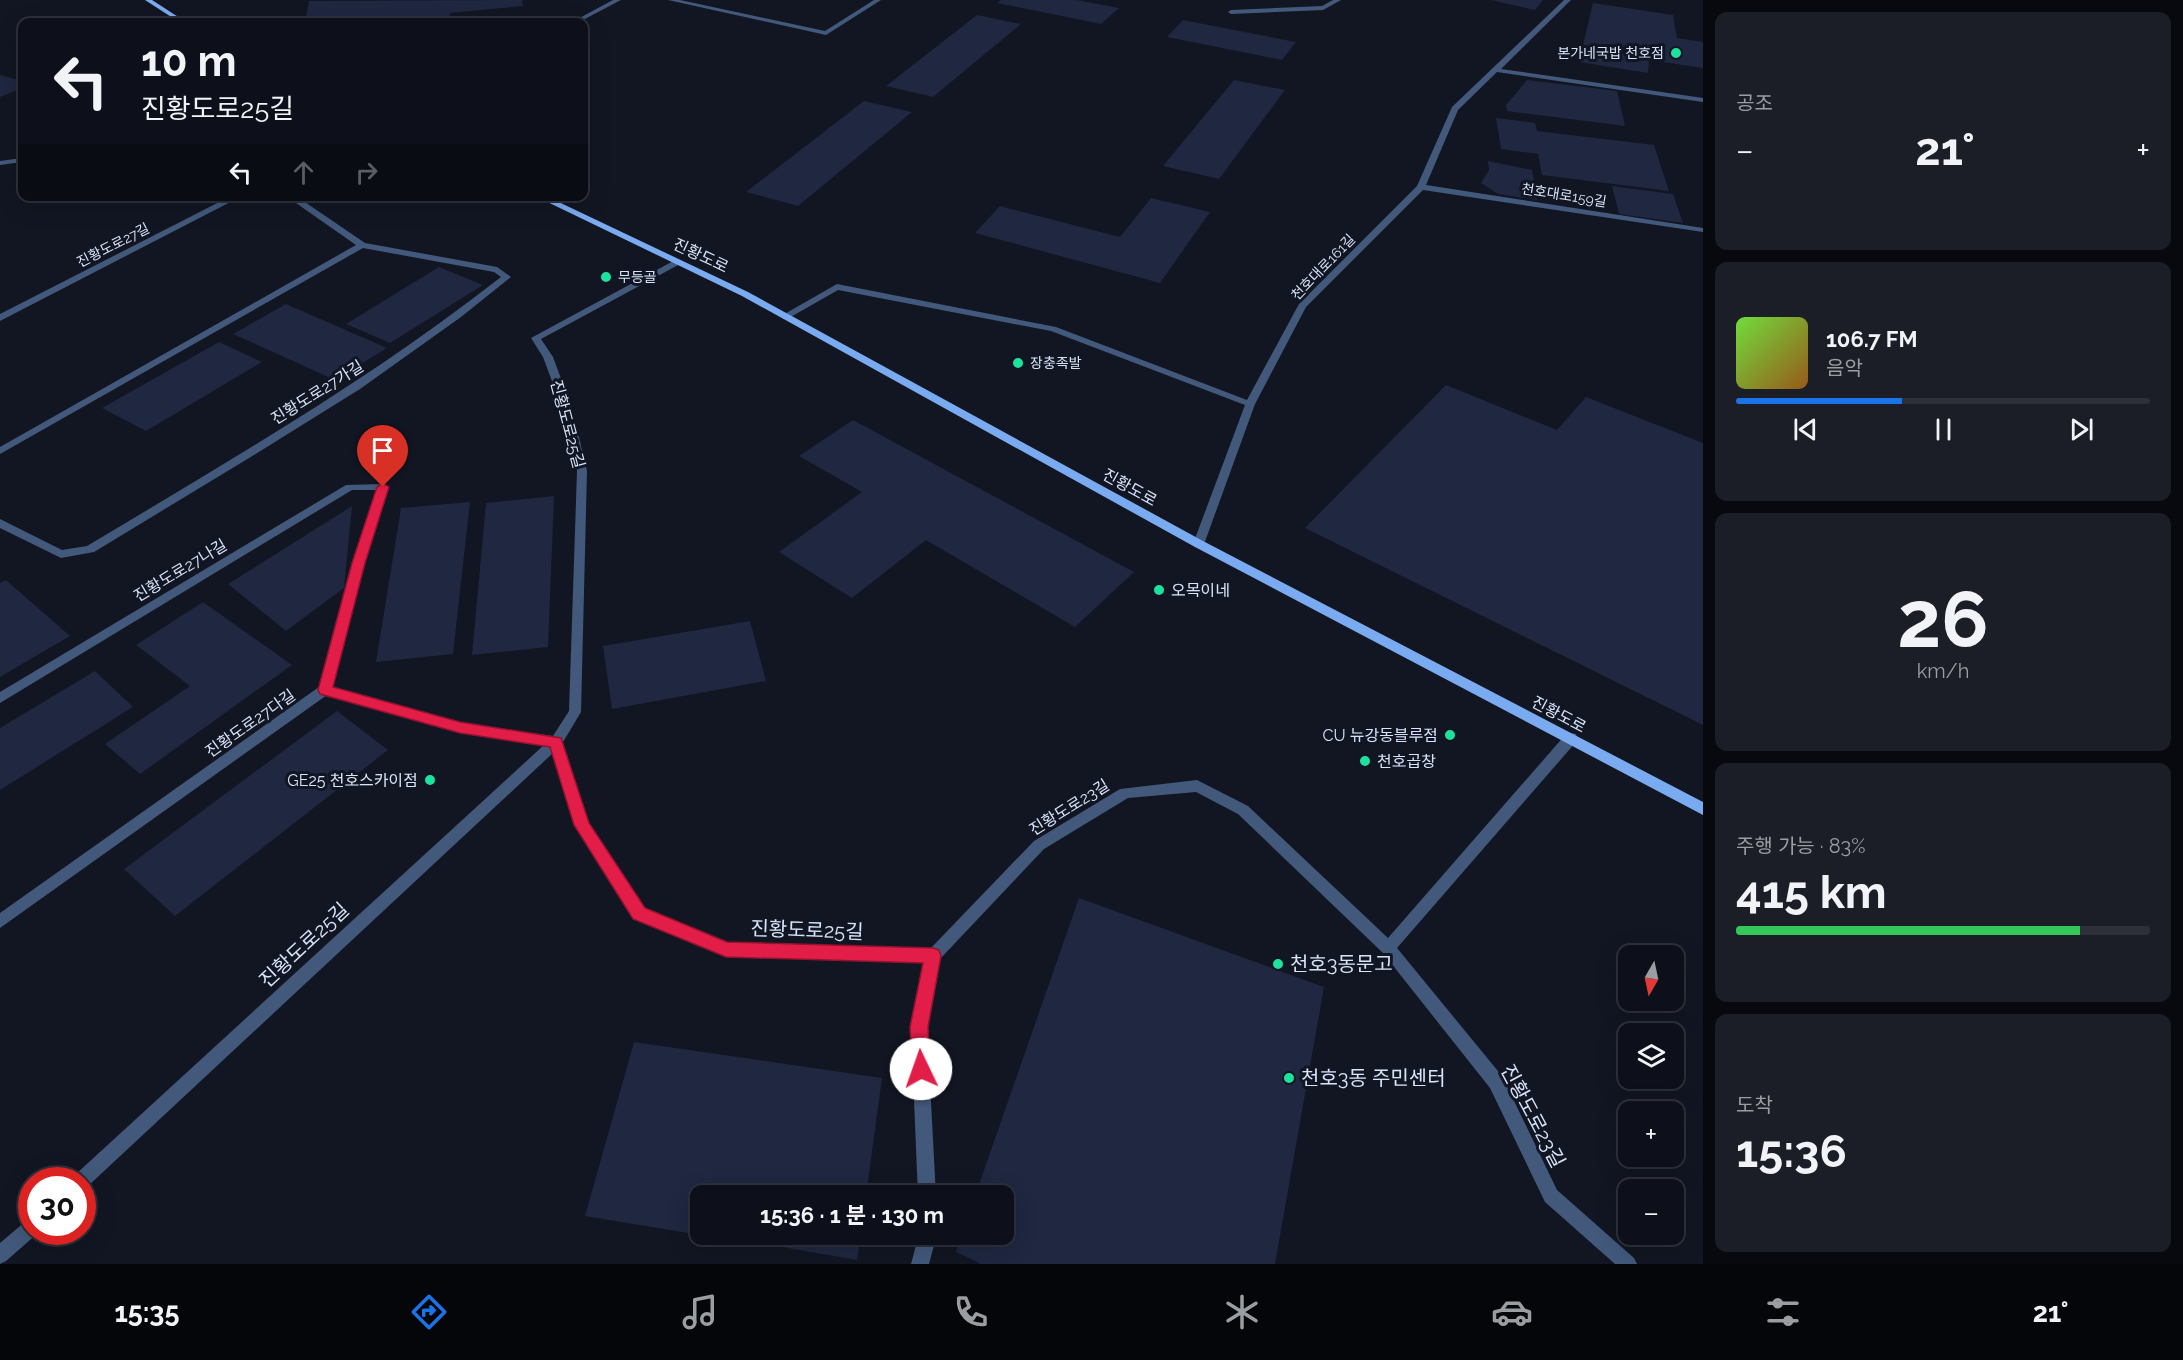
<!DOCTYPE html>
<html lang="ko">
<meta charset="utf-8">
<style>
body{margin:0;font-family:Raleway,"Noto Sans KR",sans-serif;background:#1b1e27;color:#f1f3f6;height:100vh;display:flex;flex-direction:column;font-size:22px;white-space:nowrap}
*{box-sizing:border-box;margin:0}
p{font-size:20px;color:#9a9da2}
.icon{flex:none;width:33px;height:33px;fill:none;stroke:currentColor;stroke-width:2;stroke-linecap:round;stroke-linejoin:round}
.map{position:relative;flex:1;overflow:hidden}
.panel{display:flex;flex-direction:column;gap:12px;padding:12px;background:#07090e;width:480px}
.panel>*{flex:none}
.hud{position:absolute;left:18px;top:18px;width:570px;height:183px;border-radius:12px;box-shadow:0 6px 24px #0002,0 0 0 2px #2d3039;background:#0d101a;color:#f1f3f6;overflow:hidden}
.needle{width:39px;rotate:189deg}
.controls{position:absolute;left:1618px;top:945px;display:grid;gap:12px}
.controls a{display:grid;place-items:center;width:66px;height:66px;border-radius:12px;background:#0d101a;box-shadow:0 6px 24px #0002,0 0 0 2px #2d3039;font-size:30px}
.speed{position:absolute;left:18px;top:1167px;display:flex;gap:12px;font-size:30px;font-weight:700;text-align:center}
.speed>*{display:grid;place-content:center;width:78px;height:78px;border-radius:50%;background:#0d101a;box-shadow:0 6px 24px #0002,0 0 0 2px #2d3039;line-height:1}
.speed .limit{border:9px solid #d22;background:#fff;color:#111}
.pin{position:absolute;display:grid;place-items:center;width:51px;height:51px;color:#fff;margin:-62px -26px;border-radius:50% 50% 50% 0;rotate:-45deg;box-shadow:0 0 6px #0007}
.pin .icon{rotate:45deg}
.me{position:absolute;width:66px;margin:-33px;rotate:357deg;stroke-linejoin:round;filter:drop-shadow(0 0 4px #0008)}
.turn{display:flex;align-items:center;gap:21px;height:126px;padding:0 24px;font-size:27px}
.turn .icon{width:78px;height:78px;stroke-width:2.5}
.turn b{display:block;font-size:42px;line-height:51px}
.lanes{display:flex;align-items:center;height:57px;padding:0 24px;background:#0003;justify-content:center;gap:30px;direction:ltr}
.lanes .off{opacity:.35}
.big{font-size:45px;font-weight:700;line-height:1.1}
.panel .card{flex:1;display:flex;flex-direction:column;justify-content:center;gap:9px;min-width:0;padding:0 21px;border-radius:12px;background:#1b1e27}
.panel .dial{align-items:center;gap:0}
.dial b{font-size:78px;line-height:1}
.song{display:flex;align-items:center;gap:18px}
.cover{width:72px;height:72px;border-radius:9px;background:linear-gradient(135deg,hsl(100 70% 55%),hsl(30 70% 35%))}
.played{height:6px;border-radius:3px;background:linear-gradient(90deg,#1a73e8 40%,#2d3039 40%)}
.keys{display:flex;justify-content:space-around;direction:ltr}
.heat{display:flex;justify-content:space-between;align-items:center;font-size:33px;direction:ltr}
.charge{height:9px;border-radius:4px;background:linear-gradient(90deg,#34c759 83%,#2d3039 0)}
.trip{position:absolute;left:690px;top:1185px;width:324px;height:60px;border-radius:12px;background:#0d101a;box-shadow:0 6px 24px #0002,0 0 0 2px #2d3039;font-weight:700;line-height:60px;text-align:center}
.tabs{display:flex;height:96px;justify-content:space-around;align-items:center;background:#05060a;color:#9a9da2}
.tabs .icon{width:42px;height:42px}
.tabs .selected{color:#1a73e8}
.tabs b{font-size:27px;color:#f1f3f6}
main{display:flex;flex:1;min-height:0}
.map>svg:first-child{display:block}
.building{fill:#1f2741}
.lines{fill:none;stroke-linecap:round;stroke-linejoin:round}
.street{fill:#42597c;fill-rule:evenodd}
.secondary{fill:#7aaaef;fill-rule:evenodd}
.route{fill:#e11d48;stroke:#92132f;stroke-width:1.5}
.poi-dot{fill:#1ce29e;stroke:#111622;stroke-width:2}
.labels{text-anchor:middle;stroke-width:6;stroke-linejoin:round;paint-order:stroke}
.far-poi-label{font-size:14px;fill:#d7e3fa;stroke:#111622;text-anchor:start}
.far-street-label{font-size:14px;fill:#d7e3fa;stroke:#111622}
.street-label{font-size:16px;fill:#d7e3fa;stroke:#111622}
.poi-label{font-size:16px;fill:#d7e3fa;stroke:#111622;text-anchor:start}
.near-street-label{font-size:20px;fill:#d7e3fa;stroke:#111622}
.near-poi-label{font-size:20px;fill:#d7e3fa;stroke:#111622;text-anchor:start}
</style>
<main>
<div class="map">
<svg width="1703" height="1264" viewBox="0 0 1703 1264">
<rect width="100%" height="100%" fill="#111622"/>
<!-- building -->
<path class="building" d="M522,0L523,6L450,13V22H305L309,1Z
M1001,0H1077L1119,8L1101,24L997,3Z
M1491,0H1543L1535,10Z
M1593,3L1673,15L1677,38L1703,42V68L1649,60L1648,73L1579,62Z
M977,15L1021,24L933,97L886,86Z
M1183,20L1296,42L1282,60L1167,37Z
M0,75L22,81V88L0,97Z
M1234,80L1285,90L1219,179L1163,166Z
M1527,80L1617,91L1625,126L1507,111L1506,105Z
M864,101L912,112L798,206L746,192Z
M1496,118L1535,123L1537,131L1654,145L1669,191L1542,175L1538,154L1501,149Z
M1488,161L1532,170L1537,200L1498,194L1481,183L1489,170Z
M1612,186L1673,194L1683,223L1619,214Z
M1151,198L1210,212L1160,283L975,233L1000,206L1120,237Z
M439,267L483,285L390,343L346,324Z
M286,304L387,348L335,380L233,334Z
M219,342L262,362L146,431L102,408Z
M1446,385L1557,430L1586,397L1703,443V725L1305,528Z
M853,420L1134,572L1075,627L926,540L852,598L779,552L862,492L799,456Z
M554,496L548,647L472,655L486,503Z
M470,502L453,654L376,662L401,508Z
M352,506L344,588L286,631L228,584Z
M6,580L70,636L0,677V583Z
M203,602L292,665L140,774L105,744L190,686L136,645Z
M750,621L766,681L612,709L603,646Z
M95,671L133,707L0,790V728Z
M337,711L388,750L175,916L124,869Z
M1079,898L1324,987L1275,1264H981L956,1252L962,1234H1004V1196H975Z
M634,1042L882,1078L866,1196H700V1235L585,1216Z
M707,1234H861L857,1260Z"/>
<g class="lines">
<!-- street -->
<path class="street" d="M613,0H621L579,22H572Z
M668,0H680L825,31L874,0H881L826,35Z
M1333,0H1341L1323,10L1231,14L1228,12L1231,10L1322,6Z
M1564,0H1571L1501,69L1703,98V102L1497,72L1458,110L1426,185L1703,228V232L1423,190L1306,307L1255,404L1203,547L1199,548L1193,544L1245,405L1051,331L838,290L789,318H783L781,316L837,284L1056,327L1247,400L1299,304L1417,186L1452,107Z
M22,158V162L0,165V161Z
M231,196H242L0,321V314Z
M286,196H296L365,243L497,267L511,277L461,317L360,389L254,455L94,552L61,558L0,528V519L62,550L87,546C229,461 371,379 501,277L494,272L363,248L0,454V447L356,245Z
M677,259L681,262L680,264L541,339L553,357L572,408L587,471L581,712L563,742L588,823L644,908L728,943L930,949L1034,841L1120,789L1197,780L1248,806L1388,938L1566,734L1571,733L1576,734L1577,738L1576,742L1397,948L1502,1076L1557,1190L1634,1258L1637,1264H1615L1545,1202L1490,1088L1383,953L1238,814L1196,792L1128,798L1044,849L940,959L927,1027L936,1196H918L911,1027L924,963L727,957L634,918L575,825L553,753L88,1186L82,1188V1180H74L76,1174L544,745L460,733L327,695L0,928V913L319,687L353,563L377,490H352L0,703V692L346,485L383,484L388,487L365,563L332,687L460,723L553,736L569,711L577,471L562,408L543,357L531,338Z
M32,1218V1232H39L38,1233L6,1261L0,1264V1243L26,1221Z
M919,1234H937L929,1264H911Z"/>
<!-- secondary -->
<path class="secondary" d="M145,0H152L186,22H179Z
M535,196H546L748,292L1203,541L1703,802V815L1195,547L742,296Z"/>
</g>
<!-- route -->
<path class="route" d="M383,483L389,487L365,563L333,687L460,722L561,738L589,823L645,908L727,942L933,948L939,950L941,956L928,1027L930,1069L927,1075L921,1078L915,1075L912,1069L910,1027L923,963L726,957L633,919L574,825L550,747L460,733L320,694L318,690L352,563L377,487Z"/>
<!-- markers -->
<g class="poi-dot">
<circle cx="1676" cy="53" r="6"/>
<circle cx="606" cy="277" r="6"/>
<circle cx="1018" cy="363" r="6"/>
<circle cx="1159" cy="590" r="6"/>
<circle cx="1450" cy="735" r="6"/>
<circle cx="1365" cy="761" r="6"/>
<circle cx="430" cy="780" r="6"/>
<circle cx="1278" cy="964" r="6"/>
<circle cx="1289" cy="1078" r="6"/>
</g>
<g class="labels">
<!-- far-poi labels -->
<g class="far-poi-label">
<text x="1664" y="58" text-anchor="end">본가네국밥 천호점</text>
<text x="618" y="282">무등골</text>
<text x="1030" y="368">장충족발</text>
</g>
<!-- far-street labels -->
<g class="far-street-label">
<text transform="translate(1564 195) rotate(9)" y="5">천호대로159길</text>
<text transform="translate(113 245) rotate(-27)" y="5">진황도로27길</text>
<text transform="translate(1323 267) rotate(-46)" y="5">천호대로161길</text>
</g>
<!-- street labels -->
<g class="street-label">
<text transform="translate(701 255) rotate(25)" y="6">진황도로</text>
<text transform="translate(317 392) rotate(-32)" y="6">진황도로27가길</text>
<text transform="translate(568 424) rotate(75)" y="6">진황도로25길</text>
<text transform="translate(1130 487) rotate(29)" y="6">진황도로</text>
<text transform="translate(180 570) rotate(-31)" y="6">진황도로27나길</text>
<text transform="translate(1559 714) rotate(28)" y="6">진황도로</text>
<text transform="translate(250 723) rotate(-35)" y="6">진황도로27다길</text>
<text transform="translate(1069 807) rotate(-32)" y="6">진황도로23길</text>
</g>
<!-- poi labels -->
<g class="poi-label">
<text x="1171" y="596">오목이네</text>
<text x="1438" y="741" text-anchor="end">CU 뉴강동블루점</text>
<text x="1377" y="767">천호곱창</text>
<text x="418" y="786" text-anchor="end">GE25 천호스카이점</text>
</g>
<!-- near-street labels -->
<g class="near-street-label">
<text transform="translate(807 930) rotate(2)" y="7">진황도로25길</text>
<text transform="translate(304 945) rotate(-43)" y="7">진황도로25길</text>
<text transform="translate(1533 1116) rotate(62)" y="7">진황도로23길</text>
</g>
<!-- near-poi labels -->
<g class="near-poi-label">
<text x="1290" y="971">천호3동문고</text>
<text x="1301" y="1085">천호3동 주민센터</text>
</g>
</g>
</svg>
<div class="controls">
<a><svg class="needle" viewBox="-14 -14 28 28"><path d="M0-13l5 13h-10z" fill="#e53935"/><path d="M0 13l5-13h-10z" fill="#9a9da2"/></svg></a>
<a><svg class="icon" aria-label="layers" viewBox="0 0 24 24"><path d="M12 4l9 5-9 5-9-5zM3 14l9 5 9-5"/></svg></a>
<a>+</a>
<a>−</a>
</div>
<div class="speed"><div class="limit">30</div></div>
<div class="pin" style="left:383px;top:487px;background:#d93025"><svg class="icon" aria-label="arrive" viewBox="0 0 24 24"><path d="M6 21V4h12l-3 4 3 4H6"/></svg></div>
<svg class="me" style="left:921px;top:1069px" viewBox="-20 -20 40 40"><circle r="19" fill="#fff"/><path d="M0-13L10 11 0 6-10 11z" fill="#e11d48"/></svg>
<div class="trip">15:36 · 1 분 · 130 m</div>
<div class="hud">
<div class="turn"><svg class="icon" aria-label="left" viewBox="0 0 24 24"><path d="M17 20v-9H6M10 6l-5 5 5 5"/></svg><div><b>10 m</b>진황도로25길</div></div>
<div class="lanes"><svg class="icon" aria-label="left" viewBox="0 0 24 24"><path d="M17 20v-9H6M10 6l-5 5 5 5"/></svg><svg class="icon off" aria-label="ahead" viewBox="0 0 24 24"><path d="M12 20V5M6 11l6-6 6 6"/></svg><svg class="icon off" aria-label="right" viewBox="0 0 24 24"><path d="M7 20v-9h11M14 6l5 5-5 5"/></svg></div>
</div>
</div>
<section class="panel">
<div class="card"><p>공조</p>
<div class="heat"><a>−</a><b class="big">21°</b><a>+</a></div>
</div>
<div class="card">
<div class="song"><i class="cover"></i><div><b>106.7 FM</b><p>음악</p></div></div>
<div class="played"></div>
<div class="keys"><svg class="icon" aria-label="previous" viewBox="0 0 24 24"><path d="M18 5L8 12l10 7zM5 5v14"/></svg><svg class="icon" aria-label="pause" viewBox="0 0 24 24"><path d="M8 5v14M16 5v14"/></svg><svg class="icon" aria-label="next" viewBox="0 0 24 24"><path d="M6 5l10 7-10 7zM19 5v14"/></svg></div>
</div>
<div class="card dial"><b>26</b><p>km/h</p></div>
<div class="card"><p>주행 가능 · 83%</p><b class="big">415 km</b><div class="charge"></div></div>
<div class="card"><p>도착</p><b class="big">15:36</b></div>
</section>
</main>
<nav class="tabs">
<b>15:35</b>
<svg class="icon selected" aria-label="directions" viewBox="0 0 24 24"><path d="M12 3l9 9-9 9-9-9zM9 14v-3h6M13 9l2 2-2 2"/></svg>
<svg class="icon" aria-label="music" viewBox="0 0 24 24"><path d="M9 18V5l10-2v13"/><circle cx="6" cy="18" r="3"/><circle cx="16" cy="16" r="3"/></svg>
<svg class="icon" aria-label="phone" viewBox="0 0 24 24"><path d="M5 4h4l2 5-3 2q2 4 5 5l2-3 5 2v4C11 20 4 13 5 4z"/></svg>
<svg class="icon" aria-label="climate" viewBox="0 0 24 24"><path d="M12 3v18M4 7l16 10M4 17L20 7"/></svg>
<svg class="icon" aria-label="car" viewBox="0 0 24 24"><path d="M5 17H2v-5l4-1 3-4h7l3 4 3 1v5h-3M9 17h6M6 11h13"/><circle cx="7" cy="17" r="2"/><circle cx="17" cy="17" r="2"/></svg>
<svg class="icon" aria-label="filters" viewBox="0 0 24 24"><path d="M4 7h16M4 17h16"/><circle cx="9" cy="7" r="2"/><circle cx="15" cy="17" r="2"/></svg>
<b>21°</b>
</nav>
